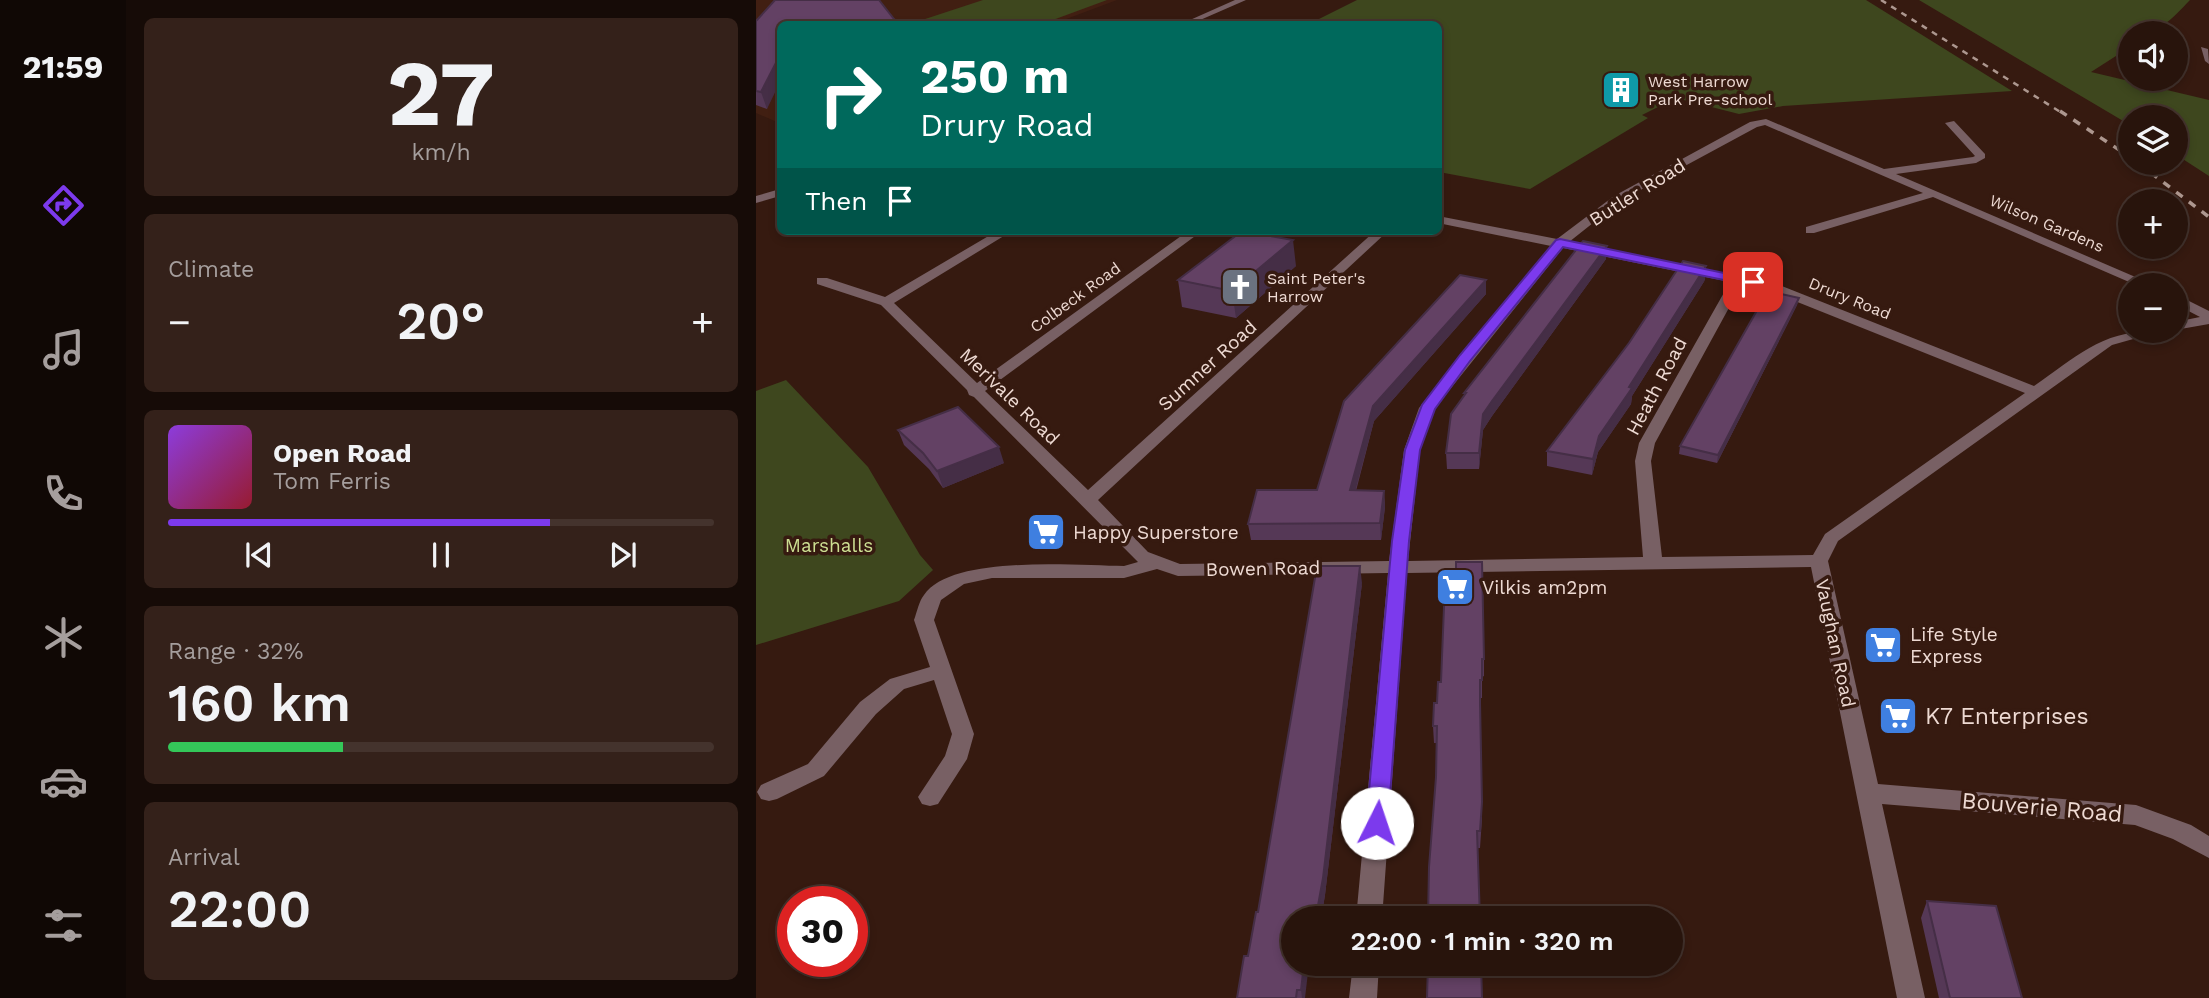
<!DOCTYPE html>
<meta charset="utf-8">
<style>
body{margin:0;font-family:"Work Sans",sans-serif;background:#34211a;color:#f1f3f6;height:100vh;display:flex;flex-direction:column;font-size:26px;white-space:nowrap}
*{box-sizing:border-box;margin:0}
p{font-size:23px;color:#a59e9d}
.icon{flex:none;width:38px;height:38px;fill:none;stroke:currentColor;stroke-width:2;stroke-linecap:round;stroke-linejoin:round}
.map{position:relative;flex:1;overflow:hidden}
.drawer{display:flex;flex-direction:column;gap:18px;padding:18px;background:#160b07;width:630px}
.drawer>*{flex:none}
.guide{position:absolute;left:21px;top:21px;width:665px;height:214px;border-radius:10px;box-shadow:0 4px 10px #0003,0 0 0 2px #44332d;background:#00695c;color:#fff;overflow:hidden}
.buttons{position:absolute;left:1362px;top:21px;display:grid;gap:14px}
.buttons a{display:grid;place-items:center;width:70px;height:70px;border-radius:50%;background:#28140c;box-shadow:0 4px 10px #0003,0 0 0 2px #44332d;font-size:35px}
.speed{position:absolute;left:21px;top:886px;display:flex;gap:14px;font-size:35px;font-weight:700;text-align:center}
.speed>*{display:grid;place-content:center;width:91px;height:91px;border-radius:50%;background:#28140c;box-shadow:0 4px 10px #0003,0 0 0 2px #44332d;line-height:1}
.speed .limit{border:10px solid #d22;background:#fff;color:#111}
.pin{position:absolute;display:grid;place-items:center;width:60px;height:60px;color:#fff;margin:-30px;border-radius:14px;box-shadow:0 4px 10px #0006}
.me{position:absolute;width:77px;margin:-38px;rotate:4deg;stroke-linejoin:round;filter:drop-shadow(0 0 5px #0008)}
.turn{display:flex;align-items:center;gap:24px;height:147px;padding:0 28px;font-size:32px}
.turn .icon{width:91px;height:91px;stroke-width:2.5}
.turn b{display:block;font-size:49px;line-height:60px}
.then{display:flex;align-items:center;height:66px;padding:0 28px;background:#0003;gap:14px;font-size:26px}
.big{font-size:52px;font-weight:600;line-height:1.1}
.drawer .tile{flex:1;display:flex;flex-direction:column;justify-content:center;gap:10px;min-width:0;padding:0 24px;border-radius:10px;background:#34211a}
.drawer .dial{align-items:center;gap:0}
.dial b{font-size:91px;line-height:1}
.song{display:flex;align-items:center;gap:21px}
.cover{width:84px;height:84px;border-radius:10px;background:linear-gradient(135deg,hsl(270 70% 55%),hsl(350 70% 35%))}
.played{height:7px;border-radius:4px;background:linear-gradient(90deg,#7c3aed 70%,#44332d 70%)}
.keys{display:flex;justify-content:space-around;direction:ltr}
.heat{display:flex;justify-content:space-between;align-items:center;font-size:38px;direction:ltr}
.charge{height:10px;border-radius:5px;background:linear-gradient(90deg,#34c759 32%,#44332d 0)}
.trip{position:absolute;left:525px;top:906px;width:402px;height:70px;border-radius:35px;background:#28140c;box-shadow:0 4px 10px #0003,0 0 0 2px #44332d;font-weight:600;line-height:70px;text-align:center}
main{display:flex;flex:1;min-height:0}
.tab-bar{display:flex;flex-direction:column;width:126px;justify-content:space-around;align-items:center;background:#100805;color:#a59e9d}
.tab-bar .icon{width:49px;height:49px}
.tab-bar .selected{color:#7c3aed}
.tab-bar b{font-size:32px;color:#f1f3f6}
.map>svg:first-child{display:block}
.built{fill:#411f12}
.green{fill:#3e471e}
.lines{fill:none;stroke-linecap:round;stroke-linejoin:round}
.minor{fill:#786064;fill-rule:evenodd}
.rail-far1{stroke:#ad978f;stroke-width:2.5;stroke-dasharray:6 6;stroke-linecap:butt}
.rail{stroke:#ad978f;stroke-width:3.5;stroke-dasharray:8 8;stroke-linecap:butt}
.wall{fill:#553856}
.shaded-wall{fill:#452e46}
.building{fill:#634164;stroke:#452e46;stroke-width:2}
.route{fill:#7c3aed;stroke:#51269a;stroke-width:2}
.labels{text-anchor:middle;stroke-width:7;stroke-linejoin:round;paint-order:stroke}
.far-poi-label{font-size:16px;fill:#eedad3;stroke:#361a10;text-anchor:start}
.far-street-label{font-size:16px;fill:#eedad3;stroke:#361a10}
.street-label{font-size:19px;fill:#eedad3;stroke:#361a10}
.poi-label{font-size:19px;fill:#eedad3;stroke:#361a10;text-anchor:start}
.park-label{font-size:19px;fill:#cddf92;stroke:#361a10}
.near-poi-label{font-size:23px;fill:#eedad3;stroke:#361a10;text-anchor:start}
.near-street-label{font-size:23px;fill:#eedad3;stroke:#361a10}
</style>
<main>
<nav class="tab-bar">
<b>21:59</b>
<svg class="icon selected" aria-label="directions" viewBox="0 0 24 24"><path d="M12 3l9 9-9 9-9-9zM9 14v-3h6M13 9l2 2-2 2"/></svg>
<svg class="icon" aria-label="music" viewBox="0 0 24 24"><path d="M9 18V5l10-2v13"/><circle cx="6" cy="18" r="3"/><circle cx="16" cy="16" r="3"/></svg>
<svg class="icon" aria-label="phone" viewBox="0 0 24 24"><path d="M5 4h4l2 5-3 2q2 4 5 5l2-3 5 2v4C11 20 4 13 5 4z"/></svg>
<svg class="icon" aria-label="climate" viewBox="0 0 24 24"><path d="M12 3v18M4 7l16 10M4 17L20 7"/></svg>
<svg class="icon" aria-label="car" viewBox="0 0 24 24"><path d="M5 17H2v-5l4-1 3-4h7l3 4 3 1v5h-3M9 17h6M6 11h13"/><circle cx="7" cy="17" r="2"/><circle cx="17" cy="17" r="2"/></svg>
<svg class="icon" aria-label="filters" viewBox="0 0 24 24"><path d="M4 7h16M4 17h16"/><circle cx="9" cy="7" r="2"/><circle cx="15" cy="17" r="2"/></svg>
</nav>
<section class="drawer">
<div class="tile dial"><b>27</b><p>km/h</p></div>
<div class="tile"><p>Climate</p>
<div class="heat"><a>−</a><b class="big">20°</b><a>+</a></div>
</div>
<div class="tile">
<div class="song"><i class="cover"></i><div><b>Open Road</b><p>Tom Ferris</p></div></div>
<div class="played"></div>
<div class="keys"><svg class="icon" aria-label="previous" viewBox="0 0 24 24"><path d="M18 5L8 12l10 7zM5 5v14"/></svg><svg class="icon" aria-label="pause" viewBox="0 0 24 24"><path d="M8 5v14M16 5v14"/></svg><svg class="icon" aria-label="next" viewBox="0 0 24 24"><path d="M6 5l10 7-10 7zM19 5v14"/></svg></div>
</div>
<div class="tile"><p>Range · 32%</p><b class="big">160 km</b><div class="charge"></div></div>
<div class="tile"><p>Arrival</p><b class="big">22:00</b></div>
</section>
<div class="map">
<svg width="1453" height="998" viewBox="0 0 1453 998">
<rect width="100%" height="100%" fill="#361a10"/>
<!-- built -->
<path class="built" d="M0,0H361L297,24H24V121L21,122L0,113Z"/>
<!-- green -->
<path class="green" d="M227,0H351L286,24L157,23Z
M601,0H1110L1256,91L1027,106L983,114L920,98L886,115L892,118L774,189L683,172L682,24H553Z
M1163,0H1434C1414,21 1404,33 1374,33V47L1335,72L1453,100V176L1419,154V117H1374V125Z
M30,380L112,467L164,555L177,570L143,601L0,645V391Z"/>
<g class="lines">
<!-- minor -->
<path class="minor" d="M479,0H490L435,24H425Z
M1445,47L1452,49L1453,64L1449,61Z
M1010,119L1128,169L1217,157L1219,156L1189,123L1198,121L1229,154V158L1220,163L1140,174L1398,285H1380L1177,197L1058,233H1050V227L1167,193L1009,125L1001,127L866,200L813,242L1018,283L1278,386C1319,358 1345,331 1397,331L1395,334L1356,345L1082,541L1072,561L1122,784L1380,805L1435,825L1453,836V858L1417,839L1379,825L1126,804L1169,998H1141L1055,567L651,573L626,919H600L632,573L422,576L401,569L368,578H236L208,584L185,600L178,620L218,734L211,759L182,804L174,806L166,804L162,797L189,756L196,734L178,680L148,689L120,714L68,776L21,799L13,801L5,799L1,792L5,785L52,764L104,702L134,679L174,667L158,620C161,612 163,601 168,595C196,554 321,566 368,566L382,562L218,397L213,395L211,390L125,305L61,284V278H71L129,297L241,231H256L138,303L221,383L432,231H446L229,391L332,490L619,231H632L342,500L392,552L424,564L633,561L648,450L663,408L795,246L682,223V216L801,239L858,196L994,122ZM807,248L974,282L883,443L879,461L887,557L652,561L664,450L679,408ZM986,284L1009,289L1269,393L1069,534L1057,555L906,557L895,461L899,443Z
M24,189V196L0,203V196Z
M1419,294L1453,311V324L1419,330V322L1444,317L1419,304Z
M597,964H623L621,998H593Z"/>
<!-- rail-far1 -->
<path class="rail-far1" d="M1125,0L1306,113"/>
<!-- rail -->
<path class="rail" d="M1304,111L1374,157
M1382,163L1453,217"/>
</g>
<!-- wall -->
<path class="wall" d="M138,19L145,24H24L11,109L0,105V21Z
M851,246L850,259L736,416L727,430L723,469H691L690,453L708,396V393Z
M540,266L480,318L426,307L422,280Z
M730,280V294L618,421L600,491H628L629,507L625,540H495L492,524L561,490Z
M949,280L876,396L875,404L842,452L836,475L791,466V451Z
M1043,298L1041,305L1028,331L961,463L923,454L924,446Z
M142,430L248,463L187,488L173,469L148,445Z
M689,582L728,659V676L726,677V698H724L726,819L724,848H722L680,777V743H678L677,726L685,682Z
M606,583L569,895L565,919H537L549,998H481L502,912Z
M1171,901L1266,998H1183L1165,918Z"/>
<!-- shaded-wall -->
<path class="shaded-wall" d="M92,21L93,24H59Z
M24,55V82L11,109L5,92Z
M537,240L540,266L480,318L476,291Z
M851,246L850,259L736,416L727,430L723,469V453L727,414L736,401Z
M950,266L949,280L876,396L875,404L842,452L836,475L837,459L843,436L873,387Z
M730,280V294L618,421L595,507L594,490L617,406Z
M1043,298L1041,305L1028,331L961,463L962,455Z
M243,447L248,463L187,488L181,471Z
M628,491L629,507L625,540L624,523Z
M604,566L606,583L569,895L565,919H562L561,911Z
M548,964H553L549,998H546L545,990Z"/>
<!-- building -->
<path class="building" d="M19,0H123L138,19L145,24H95L92,21L59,24H24V55L5,92L0,91V21Z
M486,231L537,240L476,291L422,280Z
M827,241L851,246L736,401L727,414L723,453H690L695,414L710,393H708Z
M927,261L950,266L873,387L876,388L843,436L837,459L791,451L873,343Z
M704,275L730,280L617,406L594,490L628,491L624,523L492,524L501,490H561L588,401Z
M1012,291L1043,298L962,455L924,446Z
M202,407L243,447L181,471L167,453L142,430Z
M700,562H726L728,659H726V680H724V702L726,802L724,831H721L724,919H672L673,867L680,777L681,726H677L678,703H681L682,682H685L689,582H700Z
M561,566H604L567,878L561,911H558L557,919H537V964H548L545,990H541L540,998H481L488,956H492L500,912H502Z
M1171,901L1240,906L1266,998H1194Z
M672,964H725L726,998H671Z"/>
<!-- route -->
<path class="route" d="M804,239L997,279L1003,282L997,286L807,247L714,361L679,409L664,450L653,541L632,823L628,829L621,832L613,829L610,823L636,541L649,450L666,405L704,355L800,240Z"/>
<!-- icons -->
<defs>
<g id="building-square" transform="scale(2.0125)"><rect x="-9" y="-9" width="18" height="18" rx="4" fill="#0f9aa8" stroke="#361a10"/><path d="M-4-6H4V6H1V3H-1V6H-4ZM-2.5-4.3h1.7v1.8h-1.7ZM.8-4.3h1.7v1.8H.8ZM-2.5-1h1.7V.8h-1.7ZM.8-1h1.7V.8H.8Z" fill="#fff"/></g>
<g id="church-square" transform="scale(2.0125)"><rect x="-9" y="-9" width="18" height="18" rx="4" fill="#6b7280" stroke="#361a10"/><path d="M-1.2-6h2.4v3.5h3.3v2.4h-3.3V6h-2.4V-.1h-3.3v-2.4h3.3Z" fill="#fff"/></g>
<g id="supermarket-square" transform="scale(2.0125)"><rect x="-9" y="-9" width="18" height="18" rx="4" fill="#3f7fe0" stroke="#361a10"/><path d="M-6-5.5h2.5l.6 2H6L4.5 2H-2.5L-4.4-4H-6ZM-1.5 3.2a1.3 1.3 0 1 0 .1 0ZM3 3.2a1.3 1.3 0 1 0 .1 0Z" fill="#fff"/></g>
</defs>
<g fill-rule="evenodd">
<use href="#building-square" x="865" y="90"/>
<use href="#church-square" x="484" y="287"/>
<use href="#supermarket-square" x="290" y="532"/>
<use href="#supermarket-square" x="699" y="587"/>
<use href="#supermarket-square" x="1127" y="645"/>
<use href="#supermarket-square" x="1142" y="716"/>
</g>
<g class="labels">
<!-- far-poi labels -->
<g class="far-poi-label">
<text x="892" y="87">West Harrow<tspan x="892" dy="18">Park Pre-school</tspan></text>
<text x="511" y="284">Saint Peter's<tspan x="511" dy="18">Harrow</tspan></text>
</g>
<!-- far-street labels -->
<g class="far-street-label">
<text transform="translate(1291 223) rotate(23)" y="6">Wilson Gardens</text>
<text transform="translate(319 297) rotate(-36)" y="6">Colbeck Road</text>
<text transform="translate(1094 298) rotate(22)" y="6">Drury Road</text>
</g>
<!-- street labels -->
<g class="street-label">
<text transform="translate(881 192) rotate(-32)" y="7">Butler Road</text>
<text transform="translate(451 365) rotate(-42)" y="7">Sumner Road</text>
<text transform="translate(900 386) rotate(-62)" y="7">Heath Road</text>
<text transform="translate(254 396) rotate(44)" y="7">Merivale Road</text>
<text transform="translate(507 568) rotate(-1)" y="7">Bowen Road</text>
<text transform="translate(1080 643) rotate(78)" y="7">Vaughan Road</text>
</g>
<!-- poi labels -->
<g class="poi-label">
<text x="317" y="539">Happy Superstore</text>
<text x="726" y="594">Vilkis am2pm</text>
<text x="1154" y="641">Life Style<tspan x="1154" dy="22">Express</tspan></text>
</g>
<!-- park labels -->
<g class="park-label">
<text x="73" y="552">Marshalls</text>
</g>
<!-- near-poi labels -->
<g class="near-poi-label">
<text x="1169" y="724">K7 Enterprises</text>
</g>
<!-- near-street labels -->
<g class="near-street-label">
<text transform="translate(1286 807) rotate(5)" y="8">Bouverie Road</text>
</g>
</g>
</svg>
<div class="buttons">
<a><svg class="icon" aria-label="sound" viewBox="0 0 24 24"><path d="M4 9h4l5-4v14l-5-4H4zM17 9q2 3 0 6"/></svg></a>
<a><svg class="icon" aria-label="layers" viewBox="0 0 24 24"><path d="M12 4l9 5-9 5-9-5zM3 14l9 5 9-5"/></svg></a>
<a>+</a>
<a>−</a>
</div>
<div class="speed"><div class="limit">30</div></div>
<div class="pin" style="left:997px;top:282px;background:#d93025"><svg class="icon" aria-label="arrive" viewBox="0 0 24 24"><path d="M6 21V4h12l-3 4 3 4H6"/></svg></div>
<svg class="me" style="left:621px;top:823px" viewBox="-20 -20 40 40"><circle r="19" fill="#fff"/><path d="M0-13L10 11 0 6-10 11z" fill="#7c3aed"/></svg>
<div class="trip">22:00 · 1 min · 320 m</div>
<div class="guide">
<div class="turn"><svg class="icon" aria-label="right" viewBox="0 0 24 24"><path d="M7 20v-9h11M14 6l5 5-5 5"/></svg><div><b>250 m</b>Drury Road</div></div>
<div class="then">Then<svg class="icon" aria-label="arrive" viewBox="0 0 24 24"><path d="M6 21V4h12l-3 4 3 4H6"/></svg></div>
</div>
</div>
</main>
